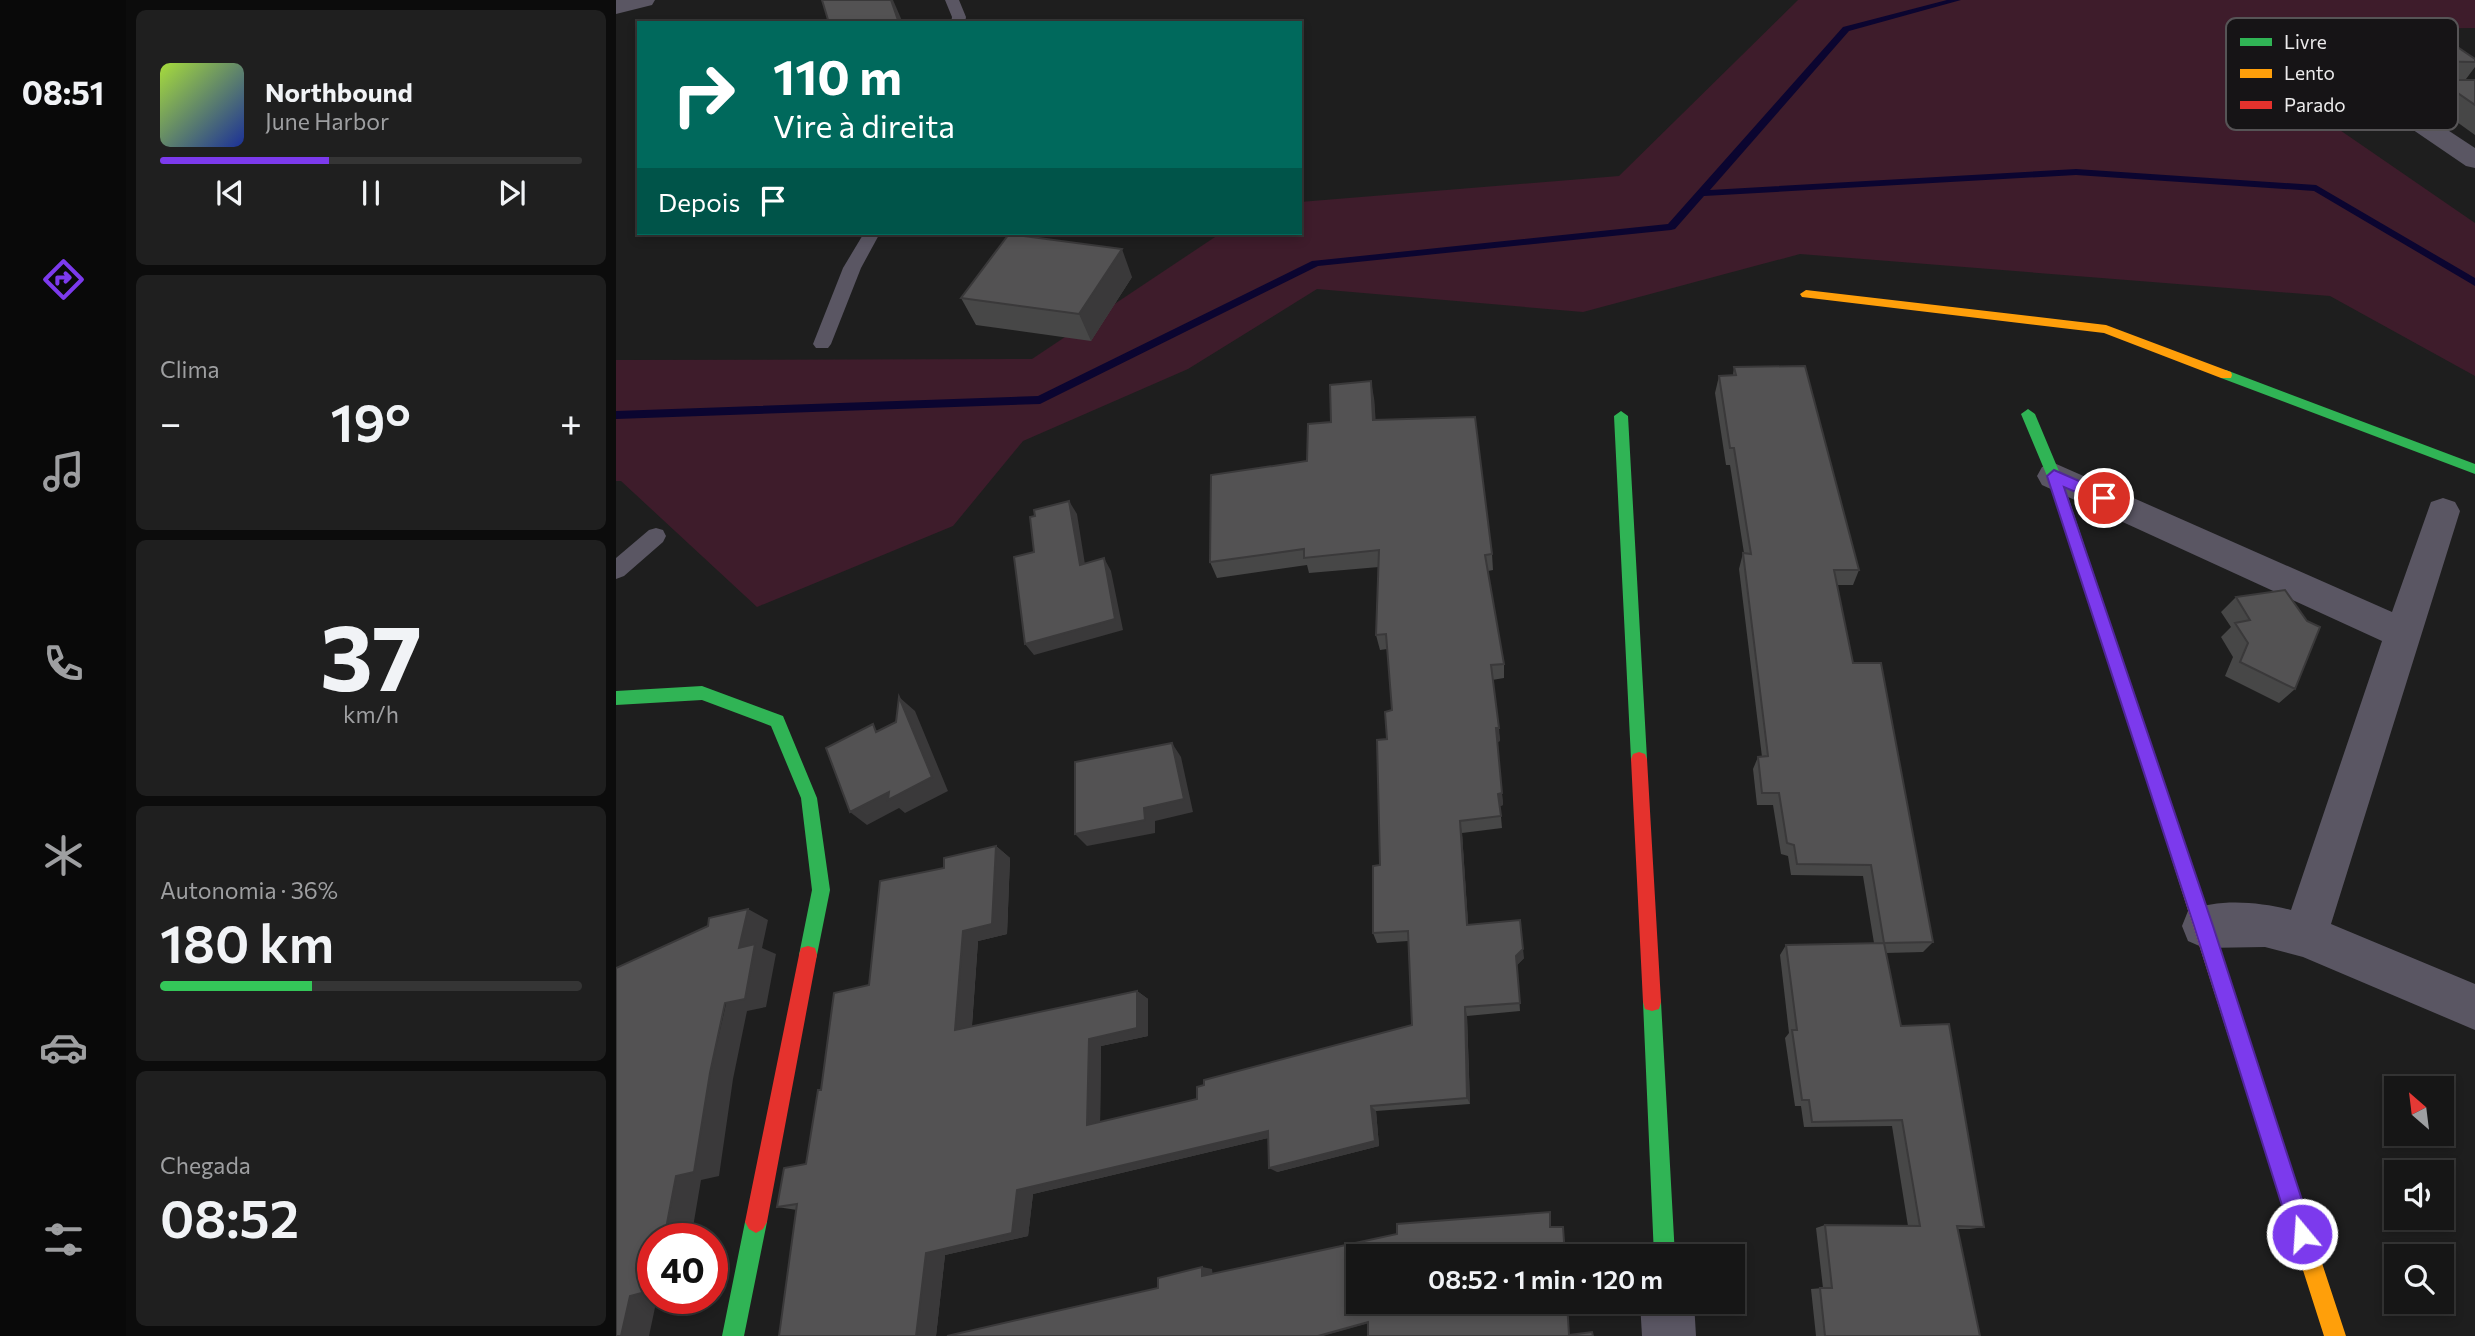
<!DOCTYPE html>
<html lang="pt">
<meta charset="utf-8">
<style>
body{margin:0;font-family:Commissioner,sans-serif;background:#1f1f1f;color:#f1f3f6;height:100vh;display:flex;flex-direction:column;font-size:26px;white-space:nowrap}
*{box-sizing:border-box;margin:0}
p{font-size:23px;color:#9e9fa1}
.icon{flex:none;width:38px;height:38px;fill:none;stroke:currentColor;stroke-width:2;stroke-linecap:round;stroke-linejoin:round}
.map{position:relative;flex:1;overflow:hidden}
.details{display:flex;flex-direction:column;gap:10px;padding:10px;background:#0c0c0c;width:490px}
.details>*{flex:none}
.hud{position:absolute;left:21px;top:21px;width:665px;height:214px;border-radius:0px;box-shadow:0 4px 10px #0003,0 0 0 2px #353535;background:#00695c;color:#fff;overflow:hidden}
.needle{width:46px;rotate:332deg}
.buttons{position:absolute;left:1768px;top:1076px;display:grid;gap:14px}
.buttons a{display:grid;place-items:center;width:70px;height:70px;border-radius:0px;background:#161616;box-shadow:0 4px 10px #0003,0 0 0 2px #353535;font-size:35px}
.speed{position:absolute;left:21px;top:1223px;display:flex;gap:14px;font-size:35px;font-weight:700;text-align:center}
.speed>*{display:grid;place-content:center;width:91px;height:91px;border-radius:50%;background:#161616;box-shadow:0 4px 10px #0003,0 0 0 2px #353535;line-height:1}
.speed .limit{border:10px solid #d22;background:#fff;color:#111}
.pin{position:absolute;display:grid;place-items:center;width:60px;height:60px;color:#fff;margin:-30px;border:4px solid #fff;border-radius:50%;box-shadow:0 2px 7px #0007}
.me{position:absolute;width:77px;margin:-38px;rotate:342deg;stroke-linejoin:round;filter:drop-shadow(0 0 5px #0008)}
.turn{display:flex;align-items:center;gap:24px;height:147px;padding:0 21px;font-size:32px}
.turn .icon{width:91px;height:91px;stroke-width:2.5}
.turn b{display:block;font-size:49px;line-height:60px}
.then{display:flex;align-items:center;height:66px;padding:0 21px;background:#0003;gap:14px;font-size:26px}
.big{font-size:52px;font-weight:600;line-height:1.1}
.details .widget{flex:1;display:flex;flex-direction:column;justify-content:center;gap:10px;min-width:0;padding:0 24px;border-radius:10px;background:#1f1f1f}
.details .dial{align-items:center;gap:0}
.dial b{font-size:91px;line-height:1}
.song{display:flex;align-items:center;gap:21px}
.cover{width:84px;height:84px;border-radius:10px;background:linear-gradient(135deg,hsl(80 70% 55%),hsl(230 70% 35%))}
.played{height:7px;border-radius:4px;background:linear-gradient(90deg,#7c3aed 40%,#353535 40%)}
.keys{display:flex;justify-content:space-around;direction:ltr}
.heat{display:flex;justify-content:space-between;align-items:center;font-size:38px;direction:ltr}
.charge{height:10px;border-radius:5px;background:linear-gradient(90deg,#34c759 36%,#353535 0)}
.trip{position:absolute;left:730px;top:1244px;width:399px;height:70px;border-radius:0px;background:#161616;box-shadow:0 4px 10px #0003,0 0 0 2px #353535;font-weight:600;line-height:70px;text-align:center}
main{display:flex;flex:1;min-height:0}
.tab-bar{display:flex;flex-direction:column;width:126px;justify-content:space-around;align-items:center;background:#090909;color:#9e9fa1}
.tab-bar .icon{width:49px;height:49px}
.tab-bar .current{color:#7c3aed}
.tab-bar b{font-size:32px;color:#f1f3f6}
.map>svg:first-child{display:block}
.green{fill:#3e1c2b}
.lines{fill:none;stroke-linecap:round;stroke-linejoin:round}
.stream{fill:#0b0530;fill-rule:evenodd}
.lane{fill:#5a5663;fill-rule:evenodd}
.street{fill:#5a5663;fill-rule:evenodd}
.fast{fill:#30b455;fill-rule:evenodd}
.slow{fill:#ff9f0a;fill-rule:evenodd}
.jam{fill:#e5322d;fill-rule:evenodd}
.wall{fill:#474747}
.shaded-wall{fill:#3a393a}
.building{fill:#535253;stroke:#3a393a;stroke-width:2}
.route{fill:#7c3aed;stroke:#51269a;stroke-width:2}
.key{fill:#161416;stroke:#565456;stroke-width:2}
.key-label{font-size:19px;fill:#ecebec}
</style>
<main>
<nav class="tab-bar">
<b>08:51</b>
<svg class="icon current" aria-label="directions" viewBox="0 0 24 24"><path d="M12 3l9 9-9 9-9-9zM9 14v-3h6M13 9l2 2-2 2"/></svg>
<svg class="icon" aria-label="music" viewBox="0 0 24 24"><path d="M9 18V5l10-2v13"/><circle cx="6" cy="18" r="3"/><circle cx="16" cy="16" r="3"/></svg>
<svg class="icon" aria-label="phone" viewBox="0 0 24 24"><path d="M5 4h4l2 5-3 2q2 4 5 5l2-3 5 2v4C11 20 4 13 5 4z"/></svg>
<svg class="icon" aria-label="climate" viewBox="0 0 24 24"><path d="M12 3v18M4 7l16 10M4 17L20 7"/></svg>
<svg class="icon" aria-label="car" viewBox="0 0 24 24"><path d="M5 17H2v-5l4-1 3-4h7l3 4 3 1v5h-3M9 17h6M6 11h13"/><circle cx="7" cy="17" r="2"/><circle cx="17" cy="17" r="2"/></svg>
<svg class="icon" aria-label="filters" viewBox="0 0 24 24"><path d="M4 7h16M4 17h16"/><circle cx="9" cy="7" r="2"/><circle cx="15" cy="17" r="2"/></svg>
</nav>
<section class="details">
<div class="widget">
<div class="song"><i class="cover"></i><div><b>Northbound</b><p>June Harbor</p></div></div>
<div class="played"></div>
<div class="keys"><svg class="icon" aria-label="previous" viewBox="0 0 24 24"><path d="M18 5L8 12l10 7zM5 5v14"/></svg><svg class="icon" aria-label="pause" viewBox="0 0 24 24"><path d="M8 5v14M16 5v14"/></svg><svg class="icon" aria-label="next" viewBox="0 0 24 24"><path d="M6 5l10 7-10 7zM19 5v14"/></svg></div>
</div>
<div class="widget"><p>Clima</p>
<div class="heat"><a>−</a><b class="big">19°</b><a>+</a></div>
</div>
<div class="widget dial"><b>37</b><p>km/h</p></div>
<div class="widget"><p>Autonomia · 36%</p><b class="big">180 km</b><div class="charge"></div></div>
<div class="widget"><p>Chegada</p><b class="big">08:52</b></div>
</section>
<div class="map">
<svg width="1859" height="1336" viewBox="0 0 1859 1336">
<rect width="100%" height="100%" fill="#1e1e1e"/>
<!-- green -->
<path class="green" d="M1182,0H1859V28L1643,30L1619,58L1859,223V376L1714,296L1184,254L967,312L701,289L572,369L407,441L337,526L141,607L5,481H0V360L416,359L605,233H684V202L1003,176Z"/>
<g class="lines">
<!-- stream -->
<path class="stream" d="M1331,0H1345L1233,31L1094,190L1460,169L1700,185L1859,278V286L1698,191L1460,175L1088,196L1059,229L1055,230L702,266L424,404L0,419V411L422,396L696,261L1052,224L1227,27Z"/>
<!-- lane -->
<path class="lane" d="M329,0H343L350,17L349,23H335L336,17Z
M248,233H264L245,268L215,344L212,348H200L197,344L227,268Z
M40,528L47,530L50,536L47,542L8,576L0,579V558L33,530Z"/>
<!-- street -->
<path class="street" d="M0,0H39L36,5L0,14Z
M1752,81L1859,82V96H1780L1859,148V168L1850,166L1743,93L1740,88L1743,83Z
M1438,463L1776,612L1815,502L1827,498L1839,502L1844,511L1715,924L1859,984V1030L1687,957L1649,947L1588,948L1572,941L1566,926L1572,911C1603,898 1643,902 1675,910L1766,641L1426,485L1421,476L1426,467Z
M1024,1302H1078L1080,1336H1026Z"/>
<!-- fast -->
<path class="fast" d="M1610,370L1859,464V474L1605,378V372Z
M1412,409L1419,414L1445,476L1534,741L1532,746L1526,748L1520,746L1518,741L1431,476L1405,414Z
M1005,411L1012,416L1031,759L1029,764L1023,766L1017,764L1015,759L998,416Z
M86,686L167,716L201,798L214,890L201,955L199,962L192,964L185,962L183,955L196,890L185,798L155,726L86,700L0,705V691Z
M1036,993L1043,995L1045,1002L1059,1256H1038L1027,1002L1029,995Z
M140,1211L147,1215L151,1222L128,1336H106L129,1222L133,1215Z"/>
<!-- slow -->
<path class="slow" d="M1190,290L1490,325L1615,372L1616,375L1615,378H1605L1488,333L1186,297L1184,294Z
M1526,734L1532,736L1534,741L1730,1336H1708L1518,741L1520,736Z"/>
<!-- jam -->
<path class="jam" d="M1023,752L1029,754L1031,759L1045,1002L1043,1009L1036,1011L1029,1009L1027,1002L1015,759L1017,754Z
M192,946L199,948L201,955L151,1222L147,1229L140,1233L133,1229L129,1222L183,955L185,948Z"/>
</g>
<!-- wall -->
<path class="wall" d="M1755,21L1859,59V67L1850,79H1783L1744,39Z
M1823,80H1859V135L1809,99Z
M516,277L475,341L360,325L345,298Z
M1118,367L1243,570L1237,585H1221L1237,663L1317,942L1307,952L1270,953L1285,1026L1368,1227L1354,1229H1342L1364,1336H1200L1195,1289L1207,1288L1200,1228L1209,1225L1292,1226L1276,1126L1188,1127L1185,1106H1179L1169,1038L1173,1033L1164,955L1170,945L1258,943L1247,876L1175,875L1172,856L1165,854L1157,805H1141L1137,769L1142,757H1146L1123,569L1127,553H1128L1114,465H1110L1099,393L1103,376L1117,375Z
M758,398L759,420L876,554L877,570L872,571L888,664V678L876,680L884,741L881,742L887,805L884,806L886,828L846,833L852,925L908,958L901,965L904,1011L851,1016L854,1104L760,1111L763,1146L661,1172L652,1138L417,1194L412,1236L329,1255L320,1336H163L181,1210L161,1207L190,1164L205,1090L253,985L328,868L380,846L394,858L391,934L362,941L356,1026L521,991L532,999V1036L485,1046L484,1122L581,1099L796,1025L792,941L761,943L757,933L764,865L771,739L776,710L771,649L764,650L760,635L763,567L693,573L691,565L601,578L594,562L691,461L715,422Z
M1620,597L1679,689L1663,703L1609,676L1617,657L1605,637L1615,627L1605,612Z"/>
<!-- shaded-wall -->
<path class="shaded-wall" d="M275,0H277L287,23H283Z
M506,249L516,277L475,341L463,314Z
M755,381L758,398L761,437L757,420Z
M453,501L461,514L471,577L464,565Z
M488,558L495,571L507,630L418,655L409,644Z
M283,697L299,711L332,791L289,813L283,808L251,825L234,812L273,792Z
M880,728H883L884,741L881,742Z
M556,743L565,757L577,812L539,821V833L471,846L459,834L528,808Z
M886,793L887,805L884,806L882,794Z
M844,821L846,833L853,935L851,925Z
M380,846L394,858L391,934L362,941L355,1037L339,1030L347,931Z
M132,909L152,920L146,948L160,954L150,1007L131,1011L117,1079L103,1176L85,1180L75,1239H48L60,1176L94,1073Z
M907,949L908,958L901,965L900,956Z
M521,991L532,999V1036L485,1046L484,1130L471,1125L473,1039Z
M849,1007L851,1016L854,1104L851,1098Z
M755,1106L760,1111L763,1146L661,1172L653,1168Z
M652,1131L660,1136L417,1194L412,1236L329,1255L320,1336H300L310,1253L401,1190Z
M586,1267L596,1269L597,1277L586,1276Z
M37,1290V1298H41L33,1336H5L14,1296Z
M752,1322H757L707,1336H702Z"/>
<!-- building -->
<path class="building" d="M206,0H275L283,23H213Z
M1755,21H1803L1859,59V62L1795,61Z
M1823,80H1859V105Z
M393,234L506,249L463,314L345,298Z
M1189,366L1243,570H1218L1237,663H1265L1317,942L1268,943L1255,865L1181,864L1178,845L1171,843L1163,793H1146L1142,757L1152,756L1127,553L1135,554L1118,448H1114L1103,376L1120,375L1118,367Z
M755,381L757,420L859,417L876,554L869,555L888,664L875,665L883,728H880L886,793L882,794L885,816L844,821L851,925L904,920L907,949L900,956L904,1003L849,1007L851,1098L755,1106L759,1141L653,1168L652,1131L401,1190L396,1233L310,1253L300,1336H163L181,1204L161,1207L168,1168L190,1164L202,1090H205L218,993L253,985L264,881L328,868V858L380,846L376,924L347,931L339,1030L521,991V1028L473,1039L471,1125L581,1099V1087L588,1085V1080L796,1025L792,931L757,933V866L764,865L761,740L771,739L769,712L776,710L770,634L760,635L763,550L688,558V549L594,562L595,475L691,461L692,424L715,422L714,385Z
M453,501L464,565L488,558L499,619L409,644L398,557L418,552L414,517L419,516L418,510Z
M1669,590L1691,621L1704,627L1679,689L1624,662L1632,643L1619,623L1634,620L1620,597Z
M283,697L316,777L272,800L273,792L234,812L210,748L257,724L260,732L280,722Z
M556,743L568,799L528,808L529,820L459,834V762Z
M132,909L123,948L139,944L129,999L109,1003L94,1073L78,1172L60,1176L48,1239H37V1290L14,1296L5,1336H0V968L92,926L93,918Z
M1268,943L1285,1026L1333,1024L1368,1227L1341,1226L1364,1336H1209L1204,1288H1216L1209,1225L1304,1226L1286,1120L1196,1122L1193,1100H1186L1176,1030H1181L1170,945Z
M934,1212V1227H947L949,1256H742V1302H951L953,1335L976,1332L977,1336H752V1322L702,1336H331L542,1288V1278L586,1267V1276L781,1234V1224Z"/>
<!-- route -->
<path class="route" d="M1438,470L1493,494L1495,498L1488,504L1448,487L1597,926L1697,1234L1694,1241L1686,1244L1679,1241L1675,1234L1578,926L1431,476Z"/>
<!-- legend -->
<rect x="1610" y="18" width="232" height="112" rx="10" class="key"/>
<rect x="1624" y="38" width="32" height="8" fill="#30b455"/>
<rect x="1624" y="69" width="32" height="9" fill="#ff9f0a"/>
<rect x="1624" y="101" width="32" height="8" fill="#e5322d"/>
<g class="key-label">
<text x="1668" y="49">Livre</text>
<text x="1668" y="80">Lento</text>
<text x="1668" y="112">Parado</text>
</g>
</svg>
<div class="buttons">
<a><svg class="needle" viewBox="-14 -14 28 28"><path d="M0-13l5 13h-10z" fill="#e53935"/><path d="M0 13l5-13h-10z" fill="#9e9fa1"/></svg></a>
<a><svg class="icon" aria-label="sound" viewBox="0 0 24 24"><path d="M4 9h4l5-4v14l-5-4H4zM17 9q2 3 0 6"/></svg></a>
<a><svg class="icon" aria-label="search" viewBox="0 0 24 24"><circle cx="10" cy="10" r="6"/><path d="M15 15l6 6"/></svg></a>
</div>
<div class="speed"><div class="limit">40</div></div>
<div class="pin" style="left:1488px;top:498px;background:#d93025"><svg class="icon" aria-label="arrive" viewBox="0 0 24 24"><path d="M6 21V4h12l-3 4 3 4H6"/></svg></div>
<svg class="me" style="left:1686px;top:1234px" viewBox="-20 -20 40 40"><circle r="17" fill="#7c3aed" stroke="#fff" stroke-width="3"/><path d="M0-11L8 9 0 5-8 9z" fill="#fff"/></svg>
<div class="trip">08:52 · 1 min · 120 m</div>
<div class="hud">
<div class="turn"><svg class="icon" aria-label="right" viewBox="0 0 24 24"><path d="M7 20v-9h11M14 6l5 5-5 5"/></svg><div><b>110 m</b>Vire à direita</div></div>
<div class="then">Depois<svg class="icon" aria-label="arrive" viewBox="0 0 24 24"><path d="M6 21V4h12l-3 4 3 4H6"/></svg></div>
</div>
</div>
</main>
